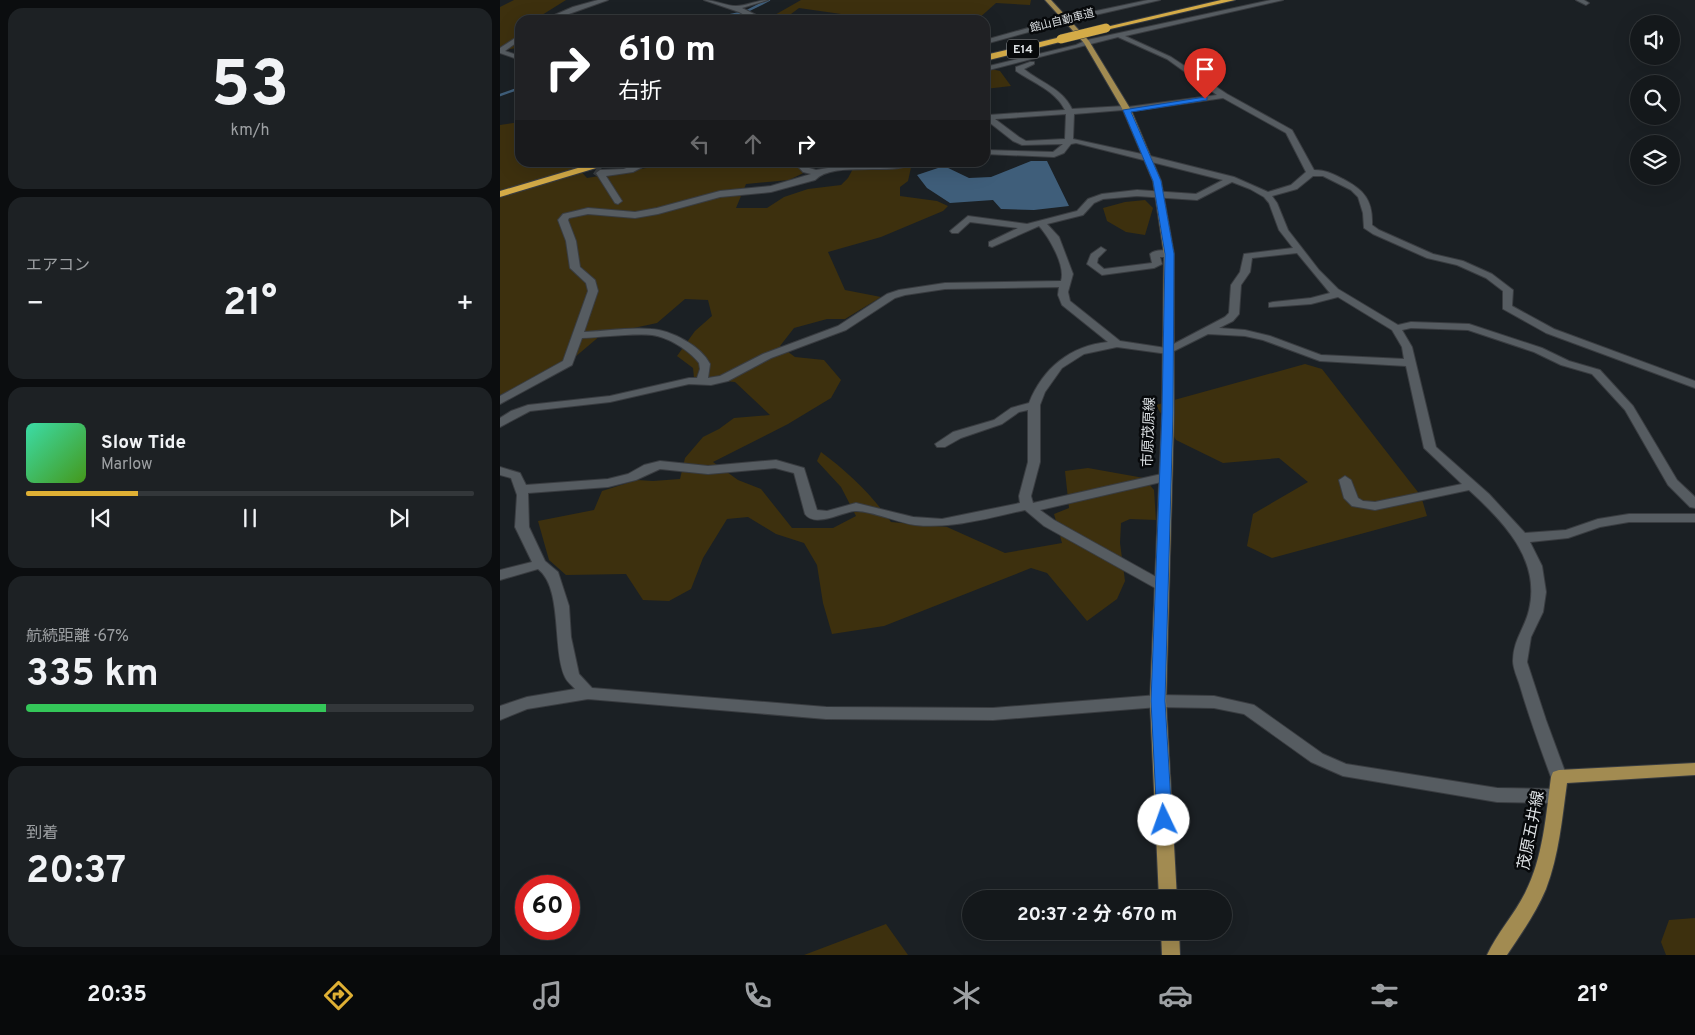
<!DOCTYPE html>
<html lang="ja">
<meta charset="utf-8">
<style>
body{margin:0;font-family:Overpass,"Noto Sans JP",sans-serif;background:#1d2124;color:#f1f3f6;height:100vh;display:flex;flex-direction:column;font-size:19px;white-space:nowrap}
*{box-sizing:border-box;margin:0}
p{font-size:16px;color:#9da0a3}
.icon{flex:none;width:28px;height:28px;fill:none;stroke:currentColor;stroke-width:2;stroke-linecap:round;stroke-linejoin:round}
.map{position:relative;flex:1;overflow:hidden}
.sheet{display:flex;flex-direction:column;gap:8px;padding:8px;background:#0b0d0f;width:500px}
.sheet>*{flex:none}
.banner{position:absolute;left:15px;top:15px;width:475px;height:152px;border-radius:15px;box-shadow:0 5px 20px #0002,0 0 0 1px #33373a;background:#202124;color:#fff;overflow:hidden}
.buttons{position:absolute;left:1130px;top:15px;display:grid;gap:10px}
.buttons a{display:grid;place-items:center;width:50px;height:50px;border-radius:50%;background:#14181b;box-shadow:0 5px 20px #0002,0 0 0 1px #33373a;font-size:25px}
.speed{position:absolute;left:15px;top:875px;display:flex;gap:10px;font-size:25px;font-weight:700;text-align:center}
.speed>*{display:grid;place-content:center;width:65px;height:65px;border-radius:50%;background:#14181b;box-shadow:0 5px 20px #0002,0 0 0 1px #33373a;line-height:1}
.speed .limit{border:8px solid #d22;background:#fff;color:#111}
.pin{position:absolute;display:grid;place-items:center;width:42px;height:42px;color:#fff;margin:-51px -21px;border-radius:50% 50% 50% 0;rotate:-45deg;box-shadow:0 0 5px #0007}
.pin .icon{rotate:45deg}
.me{position:absolute;width:55px;margin:-28px;rotate:357deg;stroke-linejoin:round;filter:drop-shadow(0 0 4px #0008)}
.turn{display:flex;align-items:center;gap:18px;height:105px;padding:0 20px;font-size:22px}
.turn .icon{width:65px;height:65px;stroke-width:2.5}
.turn b{display:block;font-size:35px;line-height:42px}
.lanes{display:flex;align-items:center;height:48px;padding:0 20px;background:#0003;justify-content:center;gap:25px;direction:ltr}
.lanes .off{opacity:.35}
.big{font-size:38px;font-weight:700;line-height:1.1}
.sheet .widget{flex:1;display:flex;flex-direction:column;justify-content:center;gap:8px;min-width:0;padding:0 18px;border-radius:15px;background:#1d2124}
.sheet .dial{align-items:center;gap:0}
.dial b{font-size:65px;line-height:1}
.song{display:flex;align-items:center;gap:15px}
.cover{width:60px;height:60px;border-radius:8px;background:linear-gradient(135deg,hsl(160 70% 55%),hsl(100 70% 35%))}
.played{height:5px;border-radius:2px;background:linear-gradient(90deg,#dfb034 25%,#33373a 25%)}
.keys{display:flex;justify-content:space-around;direction:ltr}
.heat{display:flex;justify-content:space-between;align-items:center;font-size:28px;direction:ltr}
.charge{height:8px;border-radius:4px;background:linear-gradient(90deg,#34c759 67%,#33373a 0)}
.trip{position:absolute;left:462px;top:890px;width:270px;height:50px;border-radius:25px;background:#14181b;box-shadow:0 5px 20px #0002,0 0 0 1px #33373a;font-weight:700;line-height:50px;text-align:center}
.tab-bar{display:flex;height:80px;justify-content:space-around;align-items:center;background:#080a0b;color:#9da0a3}
.tab-bar .icon{width:35px;height:35px}
.tab-bar .selected{color:#dfb034}
.tab-bar b{font-size:22px;color:#f1f3f6}
main{display:flex;flex:1;min-height:0}
.map>svg:first-child{display:block}
.green{fill:#3d300e}
.water{fill:#3f5e7a}
.lines{fill:none;stroke-linecap:round;stroke-linejoin:round}
.stream{stroke:#3f5e7a;stroke-width:2.5}
.minor-tunnel{stroke:#383d40;stroke-width:9;stroke-dasharray:9 5;stroke-linecap:butt}
.minor-casing{stroke:#393c40;stroke-width:2}
.major-casing{stroke:#393c40;stroke-width:2}
.highway-casing{stroke:#393c40;stroke-width:2}
.minor{fill:#565c61;fill-rule:evenodd}
.major{fill:#a28b51;fill-rule:evenodd}
.highway{fill:#d4ab47;fill-rule:evenodd}
.highway-bridge-casing{stroke:#393c40;stroke-width:10;stroke-linecap:butt}
.highway-bridge{stroke:#d4ab47;stroke-width:9}
.route{fill:#1a73e8;stroke:#114b97}
.labels{text-anchor:middle;stroke-width:5;stroke-linejoin:round;paint-order:stroke}
.far-street-label{font-size:11px;fill:#dbdfe2;stroke:#07090b}
.shield{fill:#07090b;stroke:#9b9fa2;stroke-width:1}
.shield-label{font-size:12px;font-weight:bold;fill:#dbdfe2}
.street-label{font-size:14px;fill:#dbdfe2;stroke:#07090b}
.near-street-label{font-size:16px;fill:#dbdfe2;stroke:#07090b}
</style>
<main>
<section class="sheet">
<div class="widget dial"><b>53</b><p>km/h</p></div>
<div class="widget"><p>エアコン</p>
<div class="heat"><a>−</a><b class="big">21°</b><a>+</a></div>
</div>
<div class="widget">
<div class="song"><i class="cover"></i><div><b>Slow Tide</b><p>Marlow</p></div></div>
<div class="played"></div>
<div class="keys"><svg class="icon" aria-label="previous" viewBox="0 0 24 24"><path d="M18 5L8 12l10 7zM5 5v14"/></svg><svg class="icon" aria-label="pause" viewBox="0 0 24 24"><path d="M8 5v14M16 5v14"/></svg><svg class="icon" aria-label="next" viewBox="0 0 24 24"><path d="M6 5l10 7-10 7zM19 5v14"/></svg></div>
</div>
<div class="widget"><p>航続距離 · 67%</p><b class="big">335 km</b><div class="charge"></div></div>
<div class="widget"><p>到着</p><b class="big">20:37</b></div>
</section>
<div class="map">
<svg width="1195" height="955" viewBox="0 0 1195 955">
<rect width="100%" height="100%" fill="#1b2024"/>
<!-- green -->
<path class="green" d="M14,0H66L34,20H20L16,48L0,51V7Z
M301,0H531L530,5L496,3L477,20H364L341,14L299,8L283,20H266Z
M491,69L500,71L511,86L485,89V70Z
M20,122V162L81,163L77,167L87,178L176,163H324L289,180L246,184L236,208H267L284,197L308,189L341,185L348,178L356,163H412L408,181L400,187V196L437,201L448,206L443,211L381,237L328,252L345,290L381,297L345,319H327L294,328L280,346L295,357L324,360L341,380L331,398L288,424L213,462L238,480L261,489L292,528H333L356,516L341,487L317,461L321,452C348,472 371,494 391,522L447,527L505,553L562,543L554,514L569,508L565,471L588,468L644,478L654,490L656,520L630,519L621,523L620,543L625,581L617,599L587,621L547,573L531,568L384,626L332,634L323,603L317,565L304,543L276,534L248,517L227,519L203,558L191,589L169,601L143,600L126,574L66,575L49,560L38,521L94,510L102,491L137,480L153,481L180,479L185,458L203,437L219,429L234,418L270,415L235,382L194,378L193,368L177,356L195,331L212,316L208,300L185,299L157,323L101,335L68,363L0,395V125Z
M645,200L653,208L645,235L626,232L607,221L603,208L625,202Z
M805,364L822,369L921,496L927,516L772,558L747,546L753,514L808,482L779,458L723,463L676,440L656,405Z
M1195,918V955H1166L1161,942L1169,920Z
M386,924L408,955H304Z"/>
<!-- water -->
<path class="water" d="M531,161H547L569,206L534,210L501,209L493,200L450,203L427,188L417,175L444,166L469,178L491,177Z"/>
<g class="lines">
<!-- stream -->
<path class="stream" d="M208,20L245,12L269,0
M0,95L20,88"/>
<!-- minor-tunnel -->
<path class="minor-tunnel" d="M84,162L100,173"/>
<!-- minor casing -->
<g class="minor-casing">
<path id="minor" d="M98,0H108L52,20H43L73,7Z
M204,0C215,0 226,6 236,6C247,6 257,0 268,0L242,8L256,15L260,20H253L239,12Z
M648,0H660L569,21L485,44V40L568,17Z
M771,0H783L625,36L671,57L727,94L792,130L814,170C826,170 833,174 843,179C864,190 873,200 872,225L879,230L933,254L963,261L992,274L1013,290L1012,306L1054,329L1195,381V388L1046,333L1003,309V291L986,278L957,265L927,258L873,234L864,228L863,213L858,197L851,190L823,176H813L797,189L772,196L777,203L788,230L819,270L838,289L898,325L911,322L969,324L1042,348L1069,361L1100,370L1133,406L1177,480L1195,497V508L1190,507L1168,485L1125,410L1092,374L1061,365L1034,352L968,330L911,328L902,330L912,347L936,447L989,494L1025,533L1066,530L1098,519L1129,514H1195V522H1129L1100,527L1068,538L1030,542L1042,566L1046,592L1043,612L1031,637L1027,662L1046,720L1067,777L1065,782L1059,784L1053,782L1051,777C1040,747 1029,717 1020,686C1018,679 1013,669 1013,661C1013,640 1025,628 1029,610C1041,560 1004,522 969,490L875,510L852,506L844,498L839,480L845,476L851,480L858,498L863,501L875,502L962,484L924,448L906,366L820,361L763,340L745,336L708,334L668,354L617,347L584,354L562,368L545,392L540,405V462L531,496L533,503L666,473L670,474L672,477L670,480L540,510L554,520L667,583L669,586L667,589H657L544,526L525,510C489,518 452,529 415,525C399,523 369,510 355,511C342,512 315,528 305,514L294,473L275,468L208,474L160,469L136,480L108,487L28,493L29,527L45,561L58,572L69,606L71,637L79,674L92,688L326,707L493,708L658,695L714,696L754,705L823,754L846,764L997,788L1056,789L1062,791L1064,796L1062,801L1056,803L997,802L843,776L811,762L744,714L714,708L658,707L493,720L326,719L88,699L27,709L0,720V706L27,697L75,689C72,685 67,682 65,677C52,649 63,588 38,569L0,580V570L32,562L15,527L17,495L11,478L0,475V467L20,473L26,485L108,479L128,474L144,465L160,461L208,466L276,460L304,468L317,510L327,511L356,503L413,517L442,519L520,503L519,496L528,462V410L519,412L502,424L461,438L445,447H437L435,444L453,432L494,420L511,408L529,403C543,368 570,346 608,342L562,305L558,295L559,287L445,289L405,295L395,298L346,330L271,358L228,381L211,385L189,384L110,402L30,411L0,427V418L11,411L28,405L110,396L189,378H197L200,369L199,363C189,350 168,337 152,335C134,333 102,337 82,338L72,365L0,404V396L63,361L88,291L86,283L70,268L66,241L58,220L63,214L88,208L135,212L157,208L220,191L271,186L311,174L303,172L294,162H303L309,168L316,170L352,164L419,162C394,177 334,160 315,180L271,192L220,197L158,214L135,218L88,214L69,218L68,220L76,241L80,267L95,280L98,291L84,332C106,331 129,327 151,329C171,330 201,346 210,364L208,378L220,376L263,354L338,326L387,294L399,290L445,283L561,281C566,266 549,237 539,226L492,247L489,246V242L518,228L470,222L458,233H452L450,231L468,216L527,224L577,211L588,199L602,194L637,190L696,194L723,180L576,143L571,144L564,153L554,157L485,154V150L553,152L563,144L522,145L513,141L485,119V113L489,115L565,110C555,90 533,83 516,71V67L530,62H534V64L524,69C541,83 562,88 572,109L625,106L628,107L717,95L667,59L618,37L485,71V67L576,45L587,40ZM723,98L786,133L806,172L791,185L768,192L734,177L646,155L573,139L574,114L623,110L627,112ZM566,114L565,139L526,141L519,137L495,119ZM732,182L750,189L764,197L769,203L779,230L793,248L744,254L740,272L731,285L729,313L725,317L666,348L620,341L570,301L568,292L573,274L559,237L547,224L583,215L594,203L603,199L637,196L697,200ZM797,253L830,293L811,298L773,302L769,303V307L811,304L838,297L892,330L902,347L904,359L821,355L770,336L745,330L719,328L733,321L739,314L741,285L750,272L752,258Z
M1076,0H1084L1089,3L1086,5Z
M20,35V40L5,51L20,56V60L0,53V48Z
M141,162H152L133,172L106,176L122,201L118,204L115,203L96,173L100,170L124,169Z
M601,247L606,250L598,258L597,263L604,269L652,263L650,254C655,249 669,249 674,254L669,257H660L662,264L654,268L602,275L587,264L591,254Z"/>
</g>
<!-- major casing -->
<g class="major-casing">
<path id="major" d="M545,0H551L589,41L631,110L661,181L674,254V413L666,701L677,899H659L650,701L662,413L664,254L653,181L623,110L584,43Z
M1195,763V775L1067,783C1062,819 1059,855 1046,889C1036,913 1021,934 1007,955H987C997,933 1014,915 1025,893C1043,858 1046,815 1051,777L1053,772L1059,770Z
M661,931H679L680,955H662Z"/>
</g>
<!-- highway casing -->
<g class="highway-casing">
<path id="highway" d="M721,0H735L606,30L602,28Z
M561,37L565,39L564,41L485,61V55Z
M98,162H116L0,197V191Z"/>
</g>
<!-- minor -->
<use href="#minor" class="minor"/>
<!-- major -->
<use href="#major" class="major"/>
<!-- highway -->
<use href="#highway" class="highway"/>
<!-- highway-bridge casing -->
<g class="highway-bridge-casing">
<path id="highway-bridge" d="M561,39L606,28"/>
</g>
<!-- highway-bridge -->
<use href="#highway-bridge" class="highway-bridge"/>
</g>
<!-- route -->
<path class="route" d="M705,97H707V100L631,112L661,181L674,254L673,413L665,701L672,820L670,824L664,826L659,824L657,820L651,701L662,413L665,254L653,181L623,110Z"/>
<g class="labels">
<!-- far-street labels -->
<g class="far-street-label">
<text transform="translate(562 20) rotate(-14)" y="4">館山自動車道</text>
</g>
<!-- shield labels -->
<rect class="shield" x="507" y="39.5" width="32" height="19" rx="4"/>
<g class="shield-label">
<text x="523" y="53">E14</text>
</g>
<!-- street labels -->
<g class="street-label">
<text transform="translate(648 432) rotate(-88)" y="5">市原茂原線</text>
</g>
<!-- near-street labels -->
<g class="near-street-label">
<text transform="translate(1030 830) rotate(-79)" y="6">茂原五井線</text>
</g>
</g>
</svg>
<div class="buttons">
<a><svg class="icon" aria-label="sound" viewBox="0 0 24 24"><path d="M4 9h4l5-4v14l-5-4H4zM17 9q2 3 0 6"/></svg></a>
<a><svg class="icon" aria-label="search" viewBox="0 0 24 24"><circle cx="10" cy="10" r="6"/><path d="M15 15l6 6"/></svg></a>
<a><svg class="icon" aria-label="layers" viewBox="0 0 24 24"><path d="M12 4l9 5-9 5-9-5zM3 14l9 5 9-5"/></svg></a>
</div>
<div class="speed"><div class="limit">60</div></div>
<div class="pin" style="left:705px;top:99px;background:#d93025"><svg class="icon" aria-label="arrive" viewBox="0 0 24 24"><path d="M6 21V4h12l-3 4 3 4H6"/></svg></div>
<svg class="me" style="left:664px;top:820px" viewBox="-20 -20 40 40"><circle r="19" fill="#fff"/><path d="M0-13L10 11 0 6-10 11z" fill="#1a73e8"/></svg>
<div class="trip">20:37 · 2 分 · 670 m</div>
<div class="banner">
<div class="turn"><svg class="icon" aria-label="right" viewBox="0 0 24 24"><path d="M7 20v-9h11M14 6l5 5-5 5"/></svg><div><b>610 m</b>右折</div></div>
<div class="lanes"><svg class="icon off" aria-label="left" viewBox="0 0 24 24"><path d="M17 20v-9H6M10 6l-5 5 5 5"/></svg><svg class="icon off" aria-label="ahead" viewBox="0 0 24 24"><path d="M12 20V5M6 11l6-6 6 6"/></svg><svg class="icon" aria-label="right" viewBox="0 0 24 24"><path d="M7 20v-9h11M14 6l5 5-5 5"/></svg></div>
</div>
</div>
</main>
<nav class="tab-bar">
<b>20:35</b>
<svg class="icon selected" aria-label="directions" viewBox="0 0 24 24"><path d="M12 3l9 9-9 9-9-9zM9 14v-3h6M13 9l2 2-2 2"/></svg>
<svg class="icon" aria-label="music" viewBox="0 0 24 24"><path d="M9 18V5l10-2v13"/><circle cx="6" cy="18" r="3"/><circle cx="16" cy="16" r="3"/></svg>
<svg class="icon" aria-label="phone" viewBox="0 0 24 24"><path d="M5 4h4l2 5-3 2q2 4 5 5l2-3 5 2v4C11 20 4 13 5 4z"/></svg>
<svg class="icon" aria-label="climate" viewBox="0 0 24 24"><path d="M12 3v18M4 7l16 10M4 17L20 7"/></svg>
<svg class="icon" aria-label="car" viewBox="0 0 24 24"><path d="M5 17H2v-5l4-1 3-4h7l3 4 3 1v5h-3M9 17h6M6 11h13"/><circle cx="7" cy="17" r="2"/><circle cx="17" cy="17" r="2"/></svg>
<svg class="icon" aria-label="filters" viewBox="0 0 24 24"><path d="M4 7h16M4 17h16"/><circle cx="9" cy="7" r="2"/><circle cx="15" cy="17" r="2"/></svg>
<b>21°</b>
</nav>
